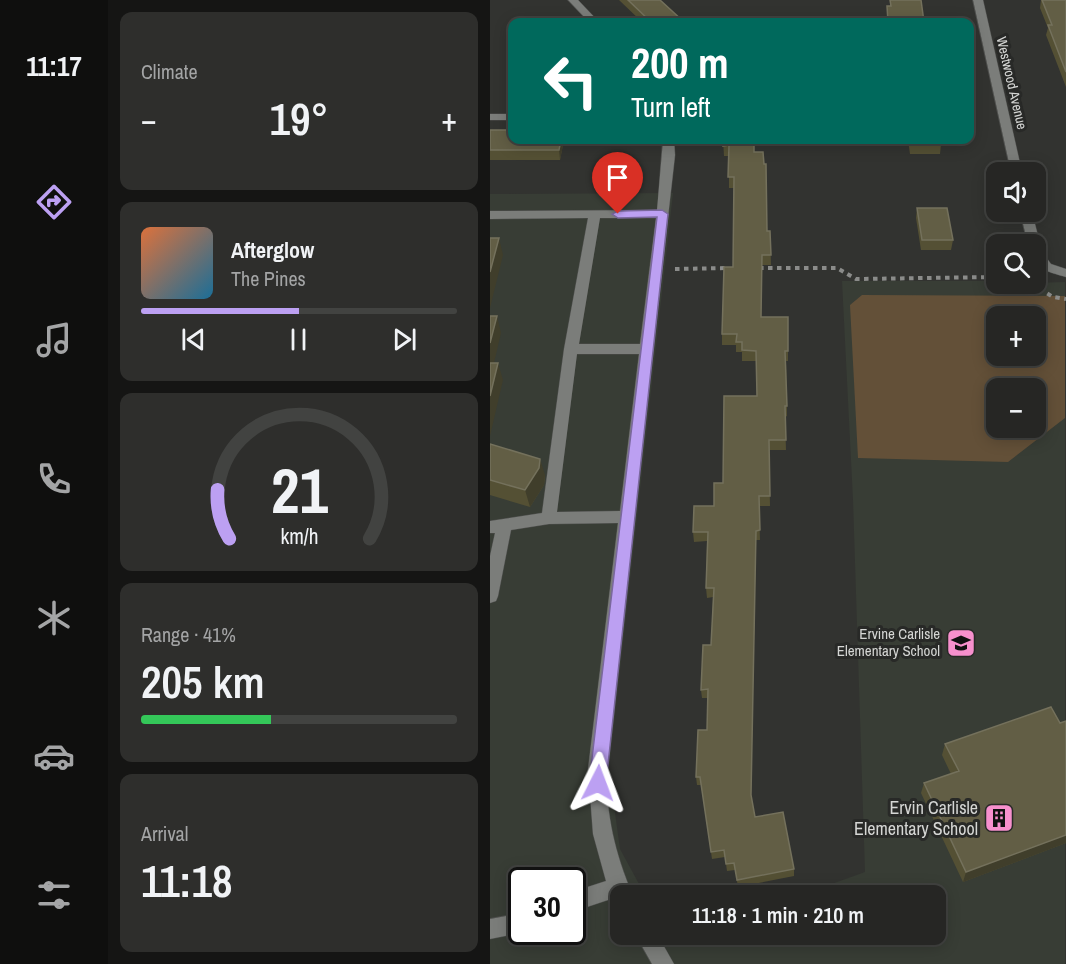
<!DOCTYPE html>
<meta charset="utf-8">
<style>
body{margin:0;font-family:"Archivo Narrow",sans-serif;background:#2e2e2c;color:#f1f3f6;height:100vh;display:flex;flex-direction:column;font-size:22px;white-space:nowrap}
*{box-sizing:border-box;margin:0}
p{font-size:20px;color:#a4a5a6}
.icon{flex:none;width:33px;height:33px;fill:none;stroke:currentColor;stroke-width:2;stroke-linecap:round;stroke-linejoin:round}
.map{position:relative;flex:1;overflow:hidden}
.panel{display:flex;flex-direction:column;gap:12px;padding:12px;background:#151514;width:382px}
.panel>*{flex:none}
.top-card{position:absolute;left:18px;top:18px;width:466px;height:126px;border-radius:12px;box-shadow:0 3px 15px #0003,0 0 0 2px #424341;background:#00695c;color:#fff;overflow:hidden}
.controls{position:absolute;left:496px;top:162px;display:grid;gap:12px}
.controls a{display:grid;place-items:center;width:60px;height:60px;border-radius:12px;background:#262624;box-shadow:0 3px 15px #0003,0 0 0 2px #424341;font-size:30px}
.speed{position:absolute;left:18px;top:867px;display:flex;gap:12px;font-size:30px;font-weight:700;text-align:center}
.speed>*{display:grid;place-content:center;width:78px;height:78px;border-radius:50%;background:#262624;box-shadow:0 3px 15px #0003,0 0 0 2px #424341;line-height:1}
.speed .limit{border:3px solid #111;border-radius:9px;background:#fff;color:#111}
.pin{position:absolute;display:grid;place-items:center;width:51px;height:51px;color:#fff;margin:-62px -26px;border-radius:50% 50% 50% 0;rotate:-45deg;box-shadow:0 0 6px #0007}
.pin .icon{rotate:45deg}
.me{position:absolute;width:66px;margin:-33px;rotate:3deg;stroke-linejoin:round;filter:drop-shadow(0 0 4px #0008)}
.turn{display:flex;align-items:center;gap:21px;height:126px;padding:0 24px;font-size:27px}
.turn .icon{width:78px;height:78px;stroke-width:2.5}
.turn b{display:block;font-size:42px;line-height:51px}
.big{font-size:45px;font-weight:600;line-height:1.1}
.panel .card{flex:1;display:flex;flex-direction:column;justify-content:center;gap:9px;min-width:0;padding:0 21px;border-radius:12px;background:#2e2e2c}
.panel .dial{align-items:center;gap:0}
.dial svg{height:156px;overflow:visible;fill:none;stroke:#424341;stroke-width:7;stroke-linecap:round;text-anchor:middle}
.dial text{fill:#f1f3f6;stroke:none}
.song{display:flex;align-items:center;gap:18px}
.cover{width:72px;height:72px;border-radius:9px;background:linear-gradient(135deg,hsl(20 70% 55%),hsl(200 70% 35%))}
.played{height:6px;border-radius:3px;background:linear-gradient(90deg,#bca0f2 50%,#424341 50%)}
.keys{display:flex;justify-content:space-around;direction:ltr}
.heat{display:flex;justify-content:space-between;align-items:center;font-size:33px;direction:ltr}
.charge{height:9px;border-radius:4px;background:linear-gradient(90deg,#34c759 41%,#424341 0)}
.trip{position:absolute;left:120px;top:885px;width:336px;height:60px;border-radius:12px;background:#262624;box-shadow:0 3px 15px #0003,0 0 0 2px #424341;font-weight:600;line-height:60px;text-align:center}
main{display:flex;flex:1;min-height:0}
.dock{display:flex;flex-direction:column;width:108px;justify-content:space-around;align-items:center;background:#0f0f0e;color:#a4a5a6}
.dock .icon{width:42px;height:42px}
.dock .active{color:#bca0f2}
.dock b{font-size:27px;color:#f1f3f6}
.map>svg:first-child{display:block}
.built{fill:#383d35;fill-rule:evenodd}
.green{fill:#635038;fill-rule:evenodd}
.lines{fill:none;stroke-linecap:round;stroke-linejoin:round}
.minor-casing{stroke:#4e4f4d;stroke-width:1}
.path{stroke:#8b8c8a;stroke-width:4;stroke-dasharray:4.5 4.5;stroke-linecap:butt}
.minor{fill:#7b7d7a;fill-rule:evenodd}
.wall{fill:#545034}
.shaded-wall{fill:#403e2b}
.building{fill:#625e45;stroke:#74715c;stroke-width:1.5}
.route{fill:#bca0f2;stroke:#7a689d;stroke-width:1.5}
.labels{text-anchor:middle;stroke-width:6;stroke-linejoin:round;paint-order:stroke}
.far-street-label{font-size:14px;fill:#d5d6d4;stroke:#282927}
.poi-label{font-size:15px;fill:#d5d6d4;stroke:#282927;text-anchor:end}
.near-poi-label{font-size:18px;fill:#d5d6d4;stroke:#282927;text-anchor:end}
</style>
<main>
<nav class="dock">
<b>11:17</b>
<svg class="icon active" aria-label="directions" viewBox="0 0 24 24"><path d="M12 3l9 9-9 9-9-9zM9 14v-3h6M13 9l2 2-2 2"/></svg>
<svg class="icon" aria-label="music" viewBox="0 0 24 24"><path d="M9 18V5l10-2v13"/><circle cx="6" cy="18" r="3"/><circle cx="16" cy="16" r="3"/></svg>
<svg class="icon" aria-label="phone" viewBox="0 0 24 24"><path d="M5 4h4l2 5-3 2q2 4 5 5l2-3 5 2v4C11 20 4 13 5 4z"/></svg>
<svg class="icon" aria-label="climate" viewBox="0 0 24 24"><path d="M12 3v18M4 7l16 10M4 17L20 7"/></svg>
<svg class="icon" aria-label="car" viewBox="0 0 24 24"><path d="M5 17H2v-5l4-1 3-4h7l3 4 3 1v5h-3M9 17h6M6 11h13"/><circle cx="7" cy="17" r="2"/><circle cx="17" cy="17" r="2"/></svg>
<svg class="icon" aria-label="filters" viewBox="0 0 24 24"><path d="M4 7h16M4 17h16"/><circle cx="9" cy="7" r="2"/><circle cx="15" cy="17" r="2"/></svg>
</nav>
<section class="panel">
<div class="card"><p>Climate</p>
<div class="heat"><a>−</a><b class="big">19°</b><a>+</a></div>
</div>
<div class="card">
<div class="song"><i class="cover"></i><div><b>Afterglow</b><p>The Pines</p></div></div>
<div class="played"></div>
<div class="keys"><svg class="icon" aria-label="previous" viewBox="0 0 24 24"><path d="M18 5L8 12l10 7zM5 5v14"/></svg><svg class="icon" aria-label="pause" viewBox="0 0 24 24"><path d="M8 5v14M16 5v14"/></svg><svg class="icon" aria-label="next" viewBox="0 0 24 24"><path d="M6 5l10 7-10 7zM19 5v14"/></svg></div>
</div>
<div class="card dial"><svg viewBox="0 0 100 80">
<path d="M14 69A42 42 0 1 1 86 69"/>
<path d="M14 69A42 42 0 0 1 8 44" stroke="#bca0f2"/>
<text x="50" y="56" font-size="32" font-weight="700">21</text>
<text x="50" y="72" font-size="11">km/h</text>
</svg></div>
<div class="card"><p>Range · 41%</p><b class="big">205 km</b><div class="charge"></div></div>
<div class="card"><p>Arrival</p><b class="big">11:18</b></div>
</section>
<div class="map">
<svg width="576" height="964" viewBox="0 0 576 964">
<rect width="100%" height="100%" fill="#323330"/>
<!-- built -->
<path class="built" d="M183,193L119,769L130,849L155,895L130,896V934L175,935L180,942L201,934H446V896L311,895L375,872L363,500L352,281H507V284L575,282V964H0V194ZM507,316H546V356H507ZM507,388H546V428H507ZM32,880H82V932H32Z"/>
<!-- green -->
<path class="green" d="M372,295L575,296V418L518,462L368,458L360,305ZM507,316H546V356H507ZM507,388H546V428H507Z"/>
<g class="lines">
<!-- minor casing -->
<g class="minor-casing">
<path id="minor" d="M78,0H88L109,22H99Z
M483,0H493L532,172H521Z
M0,114H22V120H0Z
M173,140H184L185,155L116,769C117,818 124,850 143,896H130V905L126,903L124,898L82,912V892L116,881L103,834L98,769L128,523L59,524L21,530L8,596L6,601L0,603V556L5,533H0V521L52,513L74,349L98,218L0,219V211L167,210ZM110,218H166L150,344H89ZM87,354H149L130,511L67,512Z
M530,212H542L550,244L548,247L538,244Z
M546,248L550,249L561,264L576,269V277C556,271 546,271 546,248Z
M32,913V932H36L0,939V919Z
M145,934H167L184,964H162Z"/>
</g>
<!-- path -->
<path class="path" d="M269,268H347L366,279L507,277
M185,269L237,268
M542,284L563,297L576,299"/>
<!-- minor -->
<use href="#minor" class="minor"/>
</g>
<!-- wall -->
<path class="wall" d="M129,0H170L194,22H152Z
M400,0L434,22H397V6H400Z
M551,0H576V87L556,35L558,28L550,8Z
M0,130L22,140H74L70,160H0Z
M233,140L264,152L277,231H280L281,265H272L271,317H298V361H296L297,406V416L295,417L296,450H279L280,506H269L270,540H266L261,797L265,817L304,869V876L248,887L245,870L237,871L235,857L222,859L211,785H207L206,777L217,730L218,698H212L211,690L221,645L223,597L217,598L216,588L217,541L204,542L203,532L224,506L267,396L266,361H252V352H246V345H232V334L243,267L244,188H239V156H234Z
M418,140H450L451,144L450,154H420Z
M427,208L463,240L461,250H431L426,218Z
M0,444L55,475L54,485L40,507L0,495Z
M576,721V843L473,882L431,793L434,783L461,774L452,755L455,744L570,723Z"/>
<!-- shaded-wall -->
<path class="shaded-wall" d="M71,140H74L70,160L69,150Z
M9,238L13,255L0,308V272Z
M7,316L11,333L0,380V343Z
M8,363L13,380L0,436V396Z
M50,459L55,475L54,485L40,507L35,490Z
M576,835V843L473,882L476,872Z"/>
<!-- building -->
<path class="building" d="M138,0H170L194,22H161Z
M400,0H431L434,22H398L397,6H401Z
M552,0H576V72L558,25H562Z
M0,130H22V140H71L69,150H0Z
M233,140H264V152H273L274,164H276L277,231H280L281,255H272L271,317H298V351H295L297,406H295L296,440H279L280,496H269L270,530L266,531L261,795L265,817L293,812L304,869L247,880L244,863L236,864L234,850L221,852L210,777H206L208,730H217L218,689L211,690L213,645H221L224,588H216L218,532H203L204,506H224V483H233L234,396H267L266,351L252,350V342H246L247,334H232L234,267H243L244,177H238L239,145L233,146Z
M421,140H450L451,144H421Z
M427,208H457L463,240H432Z
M0,238H9L0,272Z
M0,316H7L0,343Z
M0,363H8L0,396Z
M0,444L50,459L49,468L35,490L0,480Z
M561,707L570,723L576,721V835L476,872L434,783L469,771L455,744Z"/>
<!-- route -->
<path class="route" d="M172,210L178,214L116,783L113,789L108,791L102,789L99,783L167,217L128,218L122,214L128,211Z"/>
<!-- icons -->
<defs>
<g id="school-square" transform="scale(1.5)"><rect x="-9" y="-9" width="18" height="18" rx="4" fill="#f790cd" stroke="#282927"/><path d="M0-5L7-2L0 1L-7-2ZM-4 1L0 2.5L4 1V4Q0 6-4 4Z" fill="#111"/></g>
<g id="building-square" transform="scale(1.5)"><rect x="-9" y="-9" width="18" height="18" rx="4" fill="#f790cd" stroke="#282927"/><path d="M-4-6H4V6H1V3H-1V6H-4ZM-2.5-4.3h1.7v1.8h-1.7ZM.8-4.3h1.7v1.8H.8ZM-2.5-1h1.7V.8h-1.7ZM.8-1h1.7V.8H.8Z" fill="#111"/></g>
</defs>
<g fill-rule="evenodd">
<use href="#school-square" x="471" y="643"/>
<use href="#building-square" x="509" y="818"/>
</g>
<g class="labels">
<!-- far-street labels -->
<g class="far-street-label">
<text transform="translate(522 83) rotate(77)" y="5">Westwood Avenue</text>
</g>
<!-- poi labels -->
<g class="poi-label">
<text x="450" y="639">Ervine Carlisle<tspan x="450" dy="17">Elementary School</tspan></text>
</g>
<!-- near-poi labels -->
<g class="near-poi-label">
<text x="488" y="814">Ervin Carlisle<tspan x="488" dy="21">Elementary School</tspan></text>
</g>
</g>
</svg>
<div class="controls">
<a><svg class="icon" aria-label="sound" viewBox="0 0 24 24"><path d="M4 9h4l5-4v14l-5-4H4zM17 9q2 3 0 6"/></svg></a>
<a><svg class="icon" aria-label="search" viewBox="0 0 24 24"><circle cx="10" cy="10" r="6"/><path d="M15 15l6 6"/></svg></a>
<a>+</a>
<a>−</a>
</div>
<div class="speed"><div class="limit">30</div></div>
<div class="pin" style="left:128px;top:214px;background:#d93025"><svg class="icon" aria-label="arrive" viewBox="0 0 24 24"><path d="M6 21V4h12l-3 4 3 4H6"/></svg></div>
<svg class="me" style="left:108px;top:783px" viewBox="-20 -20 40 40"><path d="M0-17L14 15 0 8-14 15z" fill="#bca0f2" stroke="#fff" stroke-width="4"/></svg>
<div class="trip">11:18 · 1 min · 210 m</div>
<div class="top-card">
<div class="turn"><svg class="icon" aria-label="left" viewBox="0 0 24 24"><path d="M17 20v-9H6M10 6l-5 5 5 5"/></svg><div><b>200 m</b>Turn left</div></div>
</div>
</div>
</main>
